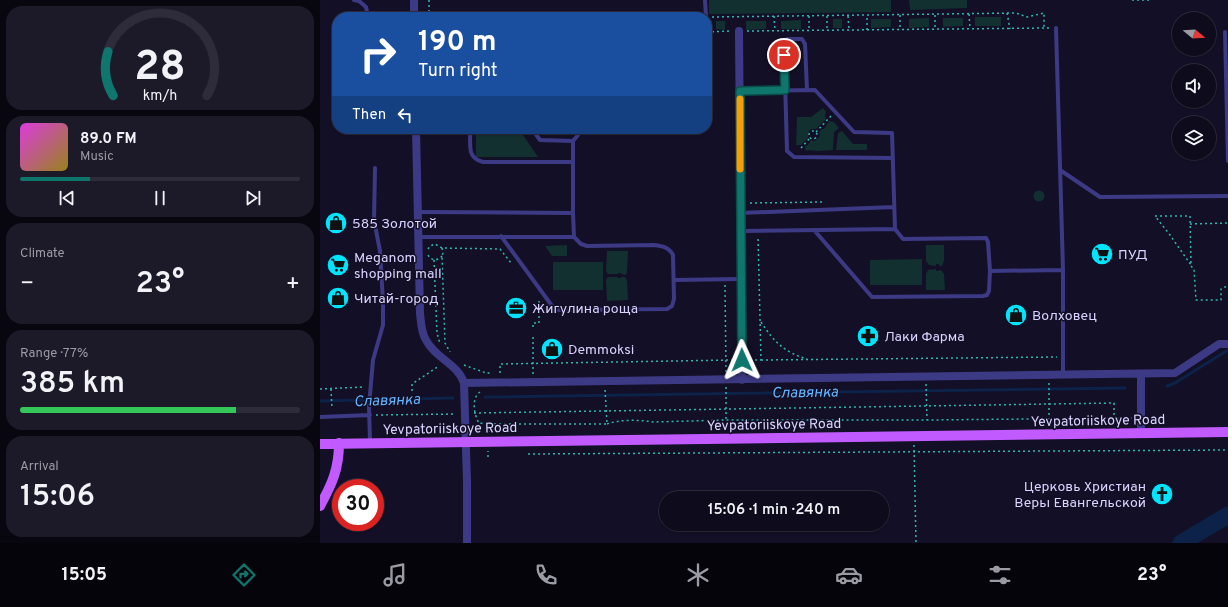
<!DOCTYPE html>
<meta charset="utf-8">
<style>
body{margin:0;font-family:Overpass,sans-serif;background:#1c1929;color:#f1f3f6;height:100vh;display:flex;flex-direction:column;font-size:15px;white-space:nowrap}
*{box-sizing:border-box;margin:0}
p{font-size:13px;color:#9b9ba3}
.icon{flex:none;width:22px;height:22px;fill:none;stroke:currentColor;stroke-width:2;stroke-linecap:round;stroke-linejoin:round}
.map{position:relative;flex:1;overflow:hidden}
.sheet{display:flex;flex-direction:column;gap:6px;padding:6px;background:#08060f;width:320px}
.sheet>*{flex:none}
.banner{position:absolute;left:12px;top:12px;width:380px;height:122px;border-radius:16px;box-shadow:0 1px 3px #0004,0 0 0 1px #2e2b3b;background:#1a4fa0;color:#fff;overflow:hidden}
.needle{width:26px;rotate:108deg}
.controls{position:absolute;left:852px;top:12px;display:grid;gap:8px}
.controls a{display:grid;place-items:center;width:44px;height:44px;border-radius:50%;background:#0e0b1c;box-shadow:0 1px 3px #0004,0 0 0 1px #2e2b3b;font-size:20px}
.speed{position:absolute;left:12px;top:479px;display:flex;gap:8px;font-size:20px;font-weight:700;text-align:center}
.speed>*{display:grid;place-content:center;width:52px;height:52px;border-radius:50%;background:#0e0b1c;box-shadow:0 1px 3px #0004,0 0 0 1px #2e2b3b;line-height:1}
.speed .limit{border:6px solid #d22;background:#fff;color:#111}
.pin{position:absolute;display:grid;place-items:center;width:34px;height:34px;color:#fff;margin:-17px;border:2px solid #fff;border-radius:50%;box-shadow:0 1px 4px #0007}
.me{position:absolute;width:44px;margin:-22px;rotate:359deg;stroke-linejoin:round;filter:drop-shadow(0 0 3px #0008)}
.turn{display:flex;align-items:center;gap:14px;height:84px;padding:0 20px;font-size:18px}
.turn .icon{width:52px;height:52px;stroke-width:2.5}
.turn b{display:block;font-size:28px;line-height:34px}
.then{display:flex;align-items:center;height:38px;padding:0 20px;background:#0003;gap:8px;font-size:15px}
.big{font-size:30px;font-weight:600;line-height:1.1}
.sheet .widget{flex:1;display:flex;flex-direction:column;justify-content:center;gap:6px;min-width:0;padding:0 14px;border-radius:16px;background:#1c1929}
.sheet .dial{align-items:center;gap:0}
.dial svg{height:104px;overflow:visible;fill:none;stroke:#2e2b3b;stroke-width:7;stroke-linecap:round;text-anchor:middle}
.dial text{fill:#f1f3f6;stroke:none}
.song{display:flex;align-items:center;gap:12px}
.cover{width:48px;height:48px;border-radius:6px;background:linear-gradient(135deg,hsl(300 70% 55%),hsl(50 70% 35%))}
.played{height:4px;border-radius:2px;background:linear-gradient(90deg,#0f766e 25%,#2e2b3b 25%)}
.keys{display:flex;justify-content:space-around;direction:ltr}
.heat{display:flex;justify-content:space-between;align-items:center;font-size:22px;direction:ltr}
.charge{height:6px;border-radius:3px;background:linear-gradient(90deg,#34c759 77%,#2e2b3b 0)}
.trip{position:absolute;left:339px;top:491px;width:230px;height:40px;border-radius:20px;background:#0e0b1c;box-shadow:0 1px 3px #0004,0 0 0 1px #2e2b3b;font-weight:600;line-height:40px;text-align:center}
.tab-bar{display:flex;height:64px;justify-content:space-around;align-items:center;background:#06040b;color:#9b9ba3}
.tab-bar .icon{width:28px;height:28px}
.tab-bar .on{color:#0f766e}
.tab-bar b{font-size:18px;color:#f1f3f6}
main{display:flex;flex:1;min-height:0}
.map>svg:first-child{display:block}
.green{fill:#12302f}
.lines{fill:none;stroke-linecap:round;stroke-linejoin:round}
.stream{stroke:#0c2248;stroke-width:3}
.river{stroke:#0c2248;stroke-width:17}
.path{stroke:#2fb8b0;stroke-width:1.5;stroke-dasharray:2 3;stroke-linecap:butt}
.lane{stroke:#3d3a85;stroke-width:4}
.street{stroke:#3d3a85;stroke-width:8}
.primary{stroke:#c25bff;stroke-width:10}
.route-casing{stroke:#0a4d48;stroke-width:10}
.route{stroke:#0f766e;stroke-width:7}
.slow{stroke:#f59e0b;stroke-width:7}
.labels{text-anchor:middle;stroke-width:3;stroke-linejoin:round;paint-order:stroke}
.poi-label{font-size:14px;fill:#d9d4ff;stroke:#130f26;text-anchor:start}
.street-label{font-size:14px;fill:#d9d4ff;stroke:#130f26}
.water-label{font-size:15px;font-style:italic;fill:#62b6ff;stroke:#130f26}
</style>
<main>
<section class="sheet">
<div class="widget dial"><svg viewBox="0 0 100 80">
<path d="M14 69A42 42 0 1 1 86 69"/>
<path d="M14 69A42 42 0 0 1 10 35" stroke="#0f766e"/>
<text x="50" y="56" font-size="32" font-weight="700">28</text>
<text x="50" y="72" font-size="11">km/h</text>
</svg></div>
<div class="widget">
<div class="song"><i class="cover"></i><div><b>89.0 FM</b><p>Music</p></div></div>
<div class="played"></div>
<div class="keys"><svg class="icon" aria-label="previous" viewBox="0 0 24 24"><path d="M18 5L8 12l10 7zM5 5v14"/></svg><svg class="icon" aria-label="pause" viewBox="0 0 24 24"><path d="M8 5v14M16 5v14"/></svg><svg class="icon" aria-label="next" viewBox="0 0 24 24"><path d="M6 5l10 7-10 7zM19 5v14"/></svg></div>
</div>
<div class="widget"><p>Climate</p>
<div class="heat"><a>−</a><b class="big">23°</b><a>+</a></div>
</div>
<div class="widget"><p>Range · 77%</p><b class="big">385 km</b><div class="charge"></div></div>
<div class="widget"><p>Arrival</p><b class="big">15:06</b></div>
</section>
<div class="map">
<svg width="908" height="543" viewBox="0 0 908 543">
<rect width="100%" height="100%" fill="#130f26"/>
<!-- green -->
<path class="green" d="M389,0H571V12L389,14Z
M589,0H647V8L590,10Z
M655,17H681V26H655Z
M609,18V27L589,28V19Z
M623,18H643V26L623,27Z
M522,19V28H513V19Z
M551,19H571V27L551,28Z
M481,20V29H461V21Z
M396,21H405V30L396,29Z
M426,21H446V29L426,30Z
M503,108L506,112L505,116L506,119L496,129H491L489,131L488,138L481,145H476L477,117H491Z
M509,121L514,122L519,128L514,132L513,150C507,150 496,152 490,150L486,151L485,147L486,145L487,146L491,140L495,141L500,136L499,132L502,129H504Z
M156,129H199L218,157H156Z
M522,131L533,144H547V150H516L518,133Z
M713.5 196a5.5 5.5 0 1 1 11 0a5.5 5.5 0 1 1-11 0Z
M247,245V256H232L225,246Z
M606,245H624V261L622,266H619V264H616V266L609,265L606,261Z
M287,251H308L307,272L306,275L301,274V273H298V274H288L286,271Z
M602,259V285H550V260Z
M233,262H283V290H233Z
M616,269V271L621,270L624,274L625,290H606V274L608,270Z
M288,277H297L298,278H301V277H305L307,280L308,300L287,301L286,280Z"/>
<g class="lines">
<!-- stream -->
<path class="stream" d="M847,386L855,383L908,350
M165,397L805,388
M0,401L133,398"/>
<!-- river -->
<path class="river" d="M861,543L908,515"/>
<!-- path -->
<path class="path" d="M109,0V17
M812,0H831
M687,13L690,29
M649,14L650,28
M580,15V29
M615,15V29
M454,16L455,31
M489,16V30
M507,16V30
M528,16L529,30
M392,17L696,13L707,17L724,13V28
M391,21V31
M547,30V15
M427,31L729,28
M387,32L411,31
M489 135a4 4 0 1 1 8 0a4 4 0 1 1-8 0Z
M496,132L511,116
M481,148L490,138
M430,203L504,202
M835,216H870L871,265L850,235Z
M870,224L908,223
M122,248L123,253L122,256L125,343L130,352
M108,249L110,246L115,244L122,248L180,249L191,263
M108,255C111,261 118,261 122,256
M114,260L117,333L120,344
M871,266L874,269L876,300H901V289L904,287H908
M405,285L406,372
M441,322C454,342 464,352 487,359
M213,327V323H219V300
M430,360H441L438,237
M441,360L737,357
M144,365L166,373H172
M180,373V364L412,360
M213,374V336
M729,383V419
M606,384L607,420
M406,387V420
M0,389L44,387
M11,389L12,409
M92,391V384L119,366
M160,392C151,398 154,415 159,423L169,424V432
M154,413L794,403V418
M56,415L136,414
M169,424H287L285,389
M287,424C301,419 319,420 334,422L406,420H607L812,418
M594,445L596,543
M208,454L908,450
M168,457V451"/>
<!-- lane -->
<path class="lane" d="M34,0L39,1L46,7L48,17
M385,0L386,17
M736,28L743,270V375
M905,32L908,161
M487,90L485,44L482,39H467L464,45L467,151L474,157L573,158
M420,91L495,90L534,132L572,133L575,229L583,239L666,238L668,242L670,271
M150,129C151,144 146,158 163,162H253
M253,141L258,135L260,129
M740,170L780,197L908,196
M98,212L253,213
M421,213L574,207
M494,230L552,297L663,296L667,295L669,291L670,271L743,270
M421,231L575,229
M181,236L235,310L347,309L352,306L354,299L353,255C349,247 342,246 334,245L267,246L261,244L254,237L253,213V141L220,140L212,129
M99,237H254
M354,280L421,279
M0,417L50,415
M50,442L49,406L53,360L63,325V302L60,251L54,220L55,168"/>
<!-- street -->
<path class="street" d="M94,0V17
M419,31L422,380
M96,129L100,313C101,322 101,332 106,340C115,358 138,364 144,383L147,482V543
M144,383L855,373L899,344H908
M821,433V374"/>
<!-- primary -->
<path class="primary" d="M0,444L908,432
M0,506C12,484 19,469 19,443"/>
</g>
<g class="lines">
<!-- route casing -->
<g class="route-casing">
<path id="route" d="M422,360L420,91L465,90L464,55"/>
</g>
<!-- route -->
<use href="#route" class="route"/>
<!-- slow -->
<path class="slow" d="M420,99V169"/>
</g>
<!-- icons -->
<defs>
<g id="shop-disc" transform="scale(1.15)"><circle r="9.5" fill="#00e5ff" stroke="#130f26"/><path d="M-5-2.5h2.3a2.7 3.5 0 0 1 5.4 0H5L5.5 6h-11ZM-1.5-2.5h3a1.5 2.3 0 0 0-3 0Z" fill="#111"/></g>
<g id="supermarket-disc" transform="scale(1.15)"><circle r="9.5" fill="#00e5ff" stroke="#130f26"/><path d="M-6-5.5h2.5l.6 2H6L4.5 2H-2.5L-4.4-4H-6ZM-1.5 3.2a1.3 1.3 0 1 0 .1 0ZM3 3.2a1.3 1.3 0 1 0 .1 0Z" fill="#111"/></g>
<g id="office-disc" transform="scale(1.15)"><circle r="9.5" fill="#00e5ff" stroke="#130f26"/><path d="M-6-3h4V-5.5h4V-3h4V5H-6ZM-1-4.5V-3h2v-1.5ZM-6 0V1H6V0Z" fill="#111"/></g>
<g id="pharmacy-disc" transform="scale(1.15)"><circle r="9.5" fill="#00e5ff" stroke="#130f26"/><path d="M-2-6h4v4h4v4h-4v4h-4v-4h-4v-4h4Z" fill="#111"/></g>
<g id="church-disc" transform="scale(1.15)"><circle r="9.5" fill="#00e5ff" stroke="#130f26"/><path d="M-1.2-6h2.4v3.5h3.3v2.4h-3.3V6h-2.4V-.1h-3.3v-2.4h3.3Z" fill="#111"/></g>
</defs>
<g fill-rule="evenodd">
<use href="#shop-disc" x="16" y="223"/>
<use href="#supermarket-disc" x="782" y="254"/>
<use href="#supermarket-disc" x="18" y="265"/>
<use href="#shop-disc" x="18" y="298"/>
<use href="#office-disc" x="196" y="308"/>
<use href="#shop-disc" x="696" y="315"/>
<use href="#pharmacy-disc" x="548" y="336"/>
<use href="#shop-disc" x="232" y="349"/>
<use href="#church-disc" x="842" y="494"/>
</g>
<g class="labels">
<!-- poi labels -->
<g class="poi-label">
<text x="32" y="228">585 Золотой</text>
<text x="798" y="259">ПУД</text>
<text x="34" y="262">Meganom<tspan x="34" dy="16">shopping mall</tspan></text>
<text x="34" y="303">Читай-город</text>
<text x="212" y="313">Жигулина роща</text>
<text x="712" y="320">Волховец</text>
<text x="564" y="341">Лаки Фарма</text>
<text x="248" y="354">Demmoksi</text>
<text x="826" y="491" text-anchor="end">Церковь Христиан<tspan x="826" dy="16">Веры Евангельской</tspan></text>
</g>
<!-- street labels -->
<g class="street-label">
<text transform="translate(778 420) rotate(-1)" y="5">Yevpatoriiskoye Road</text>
<text transform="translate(454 424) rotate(-1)" y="5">Yevpatoriiskoye Road</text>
<text transform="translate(130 428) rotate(-1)" y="5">Yevpatoriiskoye Road</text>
</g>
<!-- water labels -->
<g class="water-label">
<text transform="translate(485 392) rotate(-1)" y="5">Славянка</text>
<text transform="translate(67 400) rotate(-2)" y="5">Славянка</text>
</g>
</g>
</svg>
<div class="controls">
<a><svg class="needle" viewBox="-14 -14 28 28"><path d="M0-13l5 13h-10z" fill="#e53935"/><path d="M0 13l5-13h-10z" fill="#9b9ba3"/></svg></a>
<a><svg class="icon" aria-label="sound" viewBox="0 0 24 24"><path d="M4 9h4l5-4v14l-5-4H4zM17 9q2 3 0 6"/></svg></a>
<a><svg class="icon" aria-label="layers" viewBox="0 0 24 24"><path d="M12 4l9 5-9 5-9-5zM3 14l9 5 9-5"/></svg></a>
</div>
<div class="speed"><div class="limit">30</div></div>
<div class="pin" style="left:464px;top:55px;background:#d93025"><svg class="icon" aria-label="arrive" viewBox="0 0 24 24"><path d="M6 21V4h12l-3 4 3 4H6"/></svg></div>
<svg class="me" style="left:422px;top:360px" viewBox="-20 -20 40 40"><path d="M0-17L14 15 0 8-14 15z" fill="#0f766e" stroke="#fff" stroke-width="4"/></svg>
<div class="trip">15:06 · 1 min · 240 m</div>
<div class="banner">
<div class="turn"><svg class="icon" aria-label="right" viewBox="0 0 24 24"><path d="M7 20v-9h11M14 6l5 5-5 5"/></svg><div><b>190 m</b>Turn right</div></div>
<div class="then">Then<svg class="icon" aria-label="left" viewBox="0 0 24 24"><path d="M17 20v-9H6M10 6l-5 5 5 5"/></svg></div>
</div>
</div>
</main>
<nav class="tab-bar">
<b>15:05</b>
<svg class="icon on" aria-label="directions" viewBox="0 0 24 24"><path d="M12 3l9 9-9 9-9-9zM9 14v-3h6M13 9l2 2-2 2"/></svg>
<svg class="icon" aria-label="music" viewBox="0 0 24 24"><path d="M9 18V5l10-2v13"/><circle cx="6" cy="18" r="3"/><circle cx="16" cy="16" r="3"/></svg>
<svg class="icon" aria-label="phone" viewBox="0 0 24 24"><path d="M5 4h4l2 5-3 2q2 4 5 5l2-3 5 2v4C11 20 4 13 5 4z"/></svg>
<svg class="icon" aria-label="climate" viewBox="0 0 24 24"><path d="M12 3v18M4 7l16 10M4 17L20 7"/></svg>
<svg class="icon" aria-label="car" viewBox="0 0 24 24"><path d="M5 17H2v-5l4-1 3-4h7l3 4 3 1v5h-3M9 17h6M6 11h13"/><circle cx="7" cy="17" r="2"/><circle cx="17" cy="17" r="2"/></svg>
<svg class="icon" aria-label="filters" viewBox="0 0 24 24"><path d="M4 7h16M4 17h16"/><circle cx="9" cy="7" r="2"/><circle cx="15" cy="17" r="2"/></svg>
<b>23°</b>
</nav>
